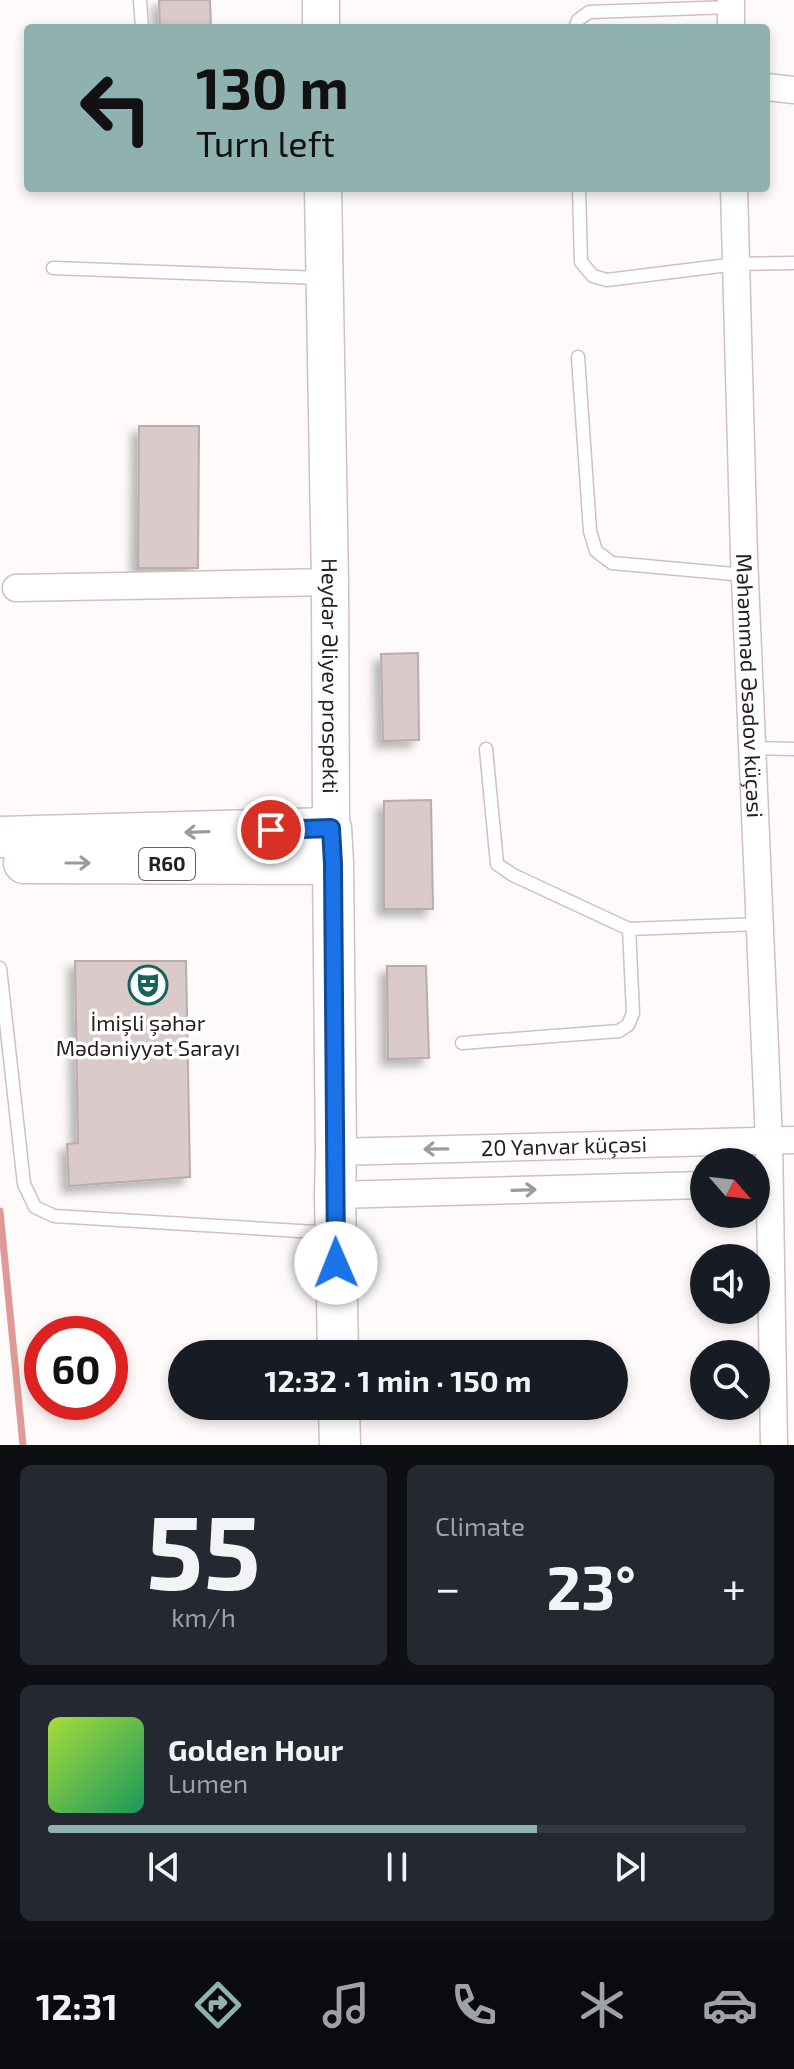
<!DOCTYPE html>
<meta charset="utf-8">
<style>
body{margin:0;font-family:"Exo 2",sans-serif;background:#242831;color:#f1f3f6;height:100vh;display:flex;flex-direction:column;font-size:30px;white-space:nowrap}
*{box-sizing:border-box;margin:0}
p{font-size:26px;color:#9ea1a6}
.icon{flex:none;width:44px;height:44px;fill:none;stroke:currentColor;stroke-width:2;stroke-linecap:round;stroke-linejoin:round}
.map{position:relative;height:1445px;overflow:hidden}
.drawer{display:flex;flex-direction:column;gap:20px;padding:20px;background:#0d0f14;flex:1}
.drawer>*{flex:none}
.banner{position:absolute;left:24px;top:24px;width:746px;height:168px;border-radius:8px;box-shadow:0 4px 12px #0003;background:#8fb2b0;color:#111;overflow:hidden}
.needle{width:52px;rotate:118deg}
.fabs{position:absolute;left:690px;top:1148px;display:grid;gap:16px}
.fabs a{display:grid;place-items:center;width:80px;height:80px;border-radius:50%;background:#171b24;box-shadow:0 4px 12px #0003;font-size:40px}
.speed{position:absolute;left:24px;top:1316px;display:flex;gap:16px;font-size:40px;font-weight:700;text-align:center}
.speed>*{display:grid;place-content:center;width:104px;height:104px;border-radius:50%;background:#171b24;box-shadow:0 4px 12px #0003;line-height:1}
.speed .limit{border:12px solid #d22;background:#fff;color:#111}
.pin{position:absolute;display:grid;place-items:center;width:68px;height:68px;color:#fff;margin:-34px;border:4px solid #fff;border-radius:50%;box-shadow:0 2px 8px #0007}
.me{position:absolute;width:88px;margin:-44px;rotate:359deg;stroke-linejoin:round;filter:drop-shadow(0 0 6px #0008)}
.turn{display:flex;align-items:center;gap:28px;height:168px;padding:0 40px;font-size:36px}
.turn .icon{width:104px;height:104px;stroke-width:2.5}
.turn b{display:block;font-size:56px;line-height:68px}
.big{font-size:60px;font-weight:700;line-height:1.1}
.drawer .card{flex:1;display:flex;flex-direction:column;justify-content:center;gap:12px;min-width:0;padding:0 28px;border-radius:12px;background:#242831}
.drawer .dial{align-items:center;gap:0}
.dial b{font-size:104px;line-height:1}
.song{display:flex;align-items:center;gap:24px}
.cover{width:96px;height:96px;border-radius:12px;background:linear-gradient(135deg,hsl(80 70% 55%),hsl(150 70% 35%))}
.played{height:8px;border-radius:4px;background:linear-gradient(90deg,#8fb2b0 70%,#363941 70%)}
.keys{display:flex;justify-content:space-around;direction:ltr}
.heat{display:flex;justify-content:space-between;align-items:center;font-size:44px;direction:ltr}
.drawer .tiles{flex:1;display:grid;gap:20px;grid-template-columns:1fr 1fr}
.card:last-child{grid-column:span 2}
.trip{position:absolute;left:168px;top:1340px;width:460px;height:80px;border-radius:40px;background:#171b24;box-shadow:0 4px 12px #0003;font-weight:700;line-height:80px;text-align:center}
.menu{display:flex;height:128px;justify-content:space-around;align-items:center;background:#090b0e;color:#9ea1a6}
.menu .icon{width:56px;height:56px}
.menu .selected{color:#8fb2b0}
.menu b{font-size:36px;color:#f1f3f6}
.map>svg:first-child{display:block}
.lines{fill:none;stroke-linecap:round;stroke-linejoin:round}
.stream{stroke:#df9997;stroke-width:7}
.building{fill:#dacac9;stroke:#bbacab;stroke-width:2;filter:url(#shadow)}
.service-casing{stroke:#d0c0bf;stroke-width:15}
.minor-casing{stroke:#d0c0bf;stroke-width:29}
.secondary-casing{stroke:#d0c0bf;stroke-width:39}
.primary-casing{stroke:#d0c0bf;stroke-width:43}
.service{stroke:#fff;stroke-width:12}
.minor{stroke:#fff;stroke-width:26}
.secondary{stroke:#fff;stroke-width:36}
.primary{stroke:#fff;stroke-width:40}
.oneway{stroke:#9d9a9a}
.route-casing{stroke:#114b97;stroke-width:20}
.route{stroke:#1a73e8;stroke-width:14}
.labels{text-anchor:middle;stroke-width:7;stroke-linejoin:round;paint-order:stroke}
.shield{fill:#fff;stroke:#666262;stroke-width:2}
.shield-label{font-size:20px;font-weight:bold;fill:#251f1f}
.street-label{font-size:22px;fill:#251f1f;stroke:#fff}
.poi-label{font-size:22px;fill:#251f1f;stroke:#fff}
</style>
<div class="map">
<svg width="794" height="1445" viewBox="0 0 794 1445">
<defs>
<filter id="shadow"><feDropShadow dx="-7" dy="7" stdDeviation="4" flood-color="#0004"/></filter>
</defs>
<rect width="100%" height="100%" fill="#fdfaf9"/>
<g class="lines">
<!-- stream -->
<path class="stream" d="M0,1211L23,1445"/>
</g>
<!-- building -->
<path class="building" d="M159,0H210L211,28H160Z
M139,426H199L198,568H138Z
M418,653L419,740L383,741L381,654Z
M431,800L433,909H384V801Z
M75,961H186L190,1177L69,1186L67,1144L78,1143Z
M387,966H426L429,1058L388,1059Z"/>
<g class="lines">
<!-- service casing -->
<g class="service-casing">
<path id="service" d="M140,0L142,28
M575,28L578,20L589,12L731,7
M579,188L581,262L593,276L607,280L736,264L794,263
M53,268L321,278
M578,357L590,531L596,551L612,563L745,575
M752,748L794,749
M486,749L497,864L513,875L629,929L759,924
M0,968L24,1184L35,1207L54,1216L332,1233
M462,1043L619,1031L628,1025L633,1013L629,929"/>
</g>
<!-- minor casing -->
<g class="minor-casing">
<g id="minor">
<path d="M731,0V28"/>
<path d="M766,87L794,90"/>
<path id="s1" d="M734,188L744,556L769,1141L774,1445"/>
<path d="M16,588L330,582"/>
<path id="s2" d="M336,1152L794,1140"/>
<path d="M335,1195L704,1185"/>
</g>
</g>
<!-- secondary casing -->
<g class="secondary-casing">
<g id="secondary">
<path d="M321,0V28"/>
<path id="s3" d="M323,188L330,582L331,828"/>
</g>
</g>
<!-- primary casing -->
<g class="primary-casing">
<path id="primary" d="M0,837L331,828L333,864L336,1152L335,1195L338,1354
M24,863L333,864
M339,1406L340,1445"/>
</g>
<!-- service -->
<use href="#service" class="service"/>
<!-- minor -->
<use href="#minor" class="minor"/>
<!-- secondary -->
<use href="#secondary" class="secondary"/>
<!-- primary -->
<use href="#primary" class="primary"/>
</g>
<!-- one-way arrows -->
<defs><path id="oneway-shaft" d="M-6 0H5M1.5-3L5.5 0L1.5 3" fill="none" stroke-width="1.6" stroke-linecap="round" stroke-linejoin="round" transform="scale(2)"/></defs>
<g class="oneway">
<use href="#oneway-shaft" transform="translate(197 832) rotate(178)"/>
<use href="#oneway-shaft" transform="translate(78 863)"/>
<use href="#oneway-shaft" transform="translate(436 1149) rotate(179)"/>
<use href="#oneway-shaft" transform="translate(524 1190) rotate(-2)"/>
</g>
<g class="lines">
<!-- route casing -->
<g class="route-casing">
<path id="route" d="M271,830L331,828L333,864L336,1263"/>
</g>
<!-- route -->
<use href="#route" class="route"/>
</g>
<!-- icons -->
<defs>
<g id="theatre-ring" transform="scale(2)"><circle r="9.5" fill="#fff" stroke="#17635b" stroke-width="1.5"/><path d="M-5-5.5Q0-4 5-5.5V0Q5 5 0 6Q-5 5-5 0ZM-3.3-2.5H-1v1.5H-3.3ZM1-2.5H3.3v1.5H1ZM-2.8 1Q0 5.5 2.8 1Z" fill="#17635b"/></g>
</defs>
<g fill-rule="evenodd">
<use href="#theatre-ring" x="148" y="985"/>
</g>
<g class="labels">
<!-- shield labels -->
<rect class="shield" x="139" y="848" width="56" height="32" rx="6"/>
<g class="shield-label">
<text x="167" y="871">R60</text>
</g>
<!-- street labels -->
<g class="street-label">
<text dy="8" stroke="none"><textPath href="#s3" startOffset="488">Heydər Əliyev prospekti</textPath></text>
<text dy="8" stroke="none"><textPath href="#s1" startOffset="498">Məhəmməd Əsədov küçəsi</textPath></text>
<text dy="8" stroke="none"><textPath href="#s2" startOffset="228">20 Yanvar küçəsi</textPath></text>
</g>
<!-- poi labels -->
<g class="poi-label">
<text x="148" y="1031">İmişli şəhər<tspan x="148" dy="25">Mədəniyyət Sarayı</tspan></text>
</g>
</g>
</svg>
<div class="fabs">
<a><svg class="needle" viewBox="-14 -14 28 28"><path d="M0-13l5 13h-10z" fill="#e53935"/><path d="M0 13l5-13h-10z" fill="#9ea1a6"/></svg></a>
<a><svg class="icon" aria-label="sound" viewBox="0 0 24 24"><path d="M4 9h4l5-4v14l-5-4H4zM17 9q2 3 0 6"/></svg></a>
<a><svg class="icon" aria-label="search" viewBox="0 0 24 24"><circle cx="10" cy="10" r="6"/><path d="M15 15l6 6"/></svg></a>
</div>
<div class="speed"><div class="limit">60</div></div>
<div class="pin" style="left:271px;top:830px;background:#d93025"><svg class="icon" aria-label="arrive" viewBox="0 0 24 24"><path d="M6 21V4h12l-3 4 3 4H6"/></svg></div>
<svg class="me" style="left:336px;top:1263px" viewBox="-20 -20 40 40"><circle r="19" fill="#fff"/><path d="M0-13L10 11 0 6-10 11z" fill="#1a73e8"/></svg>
<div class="trip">12:32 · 1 min · 150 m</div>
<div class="banner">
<div class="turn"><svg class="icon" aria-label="left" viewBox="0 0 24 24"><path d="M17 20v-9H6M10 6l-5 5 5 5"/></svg><div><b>130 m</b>Turn left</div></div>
</div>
</div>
<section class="drawer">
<div class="tiles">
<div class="card dial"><b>55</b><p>km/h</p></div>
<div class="card"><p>Climate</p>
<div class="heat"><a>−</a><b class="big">23°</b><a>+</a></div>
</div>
<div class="card">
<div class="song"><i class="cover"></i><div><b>Golden Hour</b><p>Lumen</p></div></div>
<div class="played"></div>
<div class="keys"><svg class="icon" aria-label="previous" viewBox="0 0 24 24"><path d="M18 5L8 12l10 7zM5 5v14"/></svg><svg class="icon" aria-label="pause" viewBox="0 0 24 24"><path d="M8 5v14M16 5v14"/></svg><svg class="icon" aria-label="next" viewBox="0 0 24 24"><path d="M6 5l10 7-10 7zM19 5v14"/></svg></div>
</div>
</div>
</section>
<nav class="menu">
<b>12:31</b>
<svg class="icon selected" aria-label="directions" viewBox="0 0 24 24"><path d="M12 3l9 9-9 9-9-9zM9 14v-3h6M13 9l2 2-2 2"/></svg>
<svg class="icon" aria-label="music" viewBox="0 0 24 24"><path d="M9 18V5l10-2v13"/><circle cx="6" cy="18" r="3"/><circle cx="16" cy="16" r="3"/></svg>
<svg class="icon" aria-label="phone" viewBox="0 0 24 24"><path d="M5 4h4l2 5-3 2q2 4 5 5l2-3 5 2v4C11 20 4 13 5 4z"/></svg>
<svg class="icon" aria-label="climate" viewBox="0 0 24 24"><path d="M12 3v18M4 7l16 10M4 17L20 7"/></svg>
<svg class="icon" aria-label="car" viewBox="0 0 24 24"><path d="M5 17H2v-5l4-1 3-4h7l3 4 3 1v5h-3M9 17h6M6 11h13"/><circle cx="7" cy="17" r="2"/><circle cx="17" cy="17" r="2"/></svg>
</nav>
